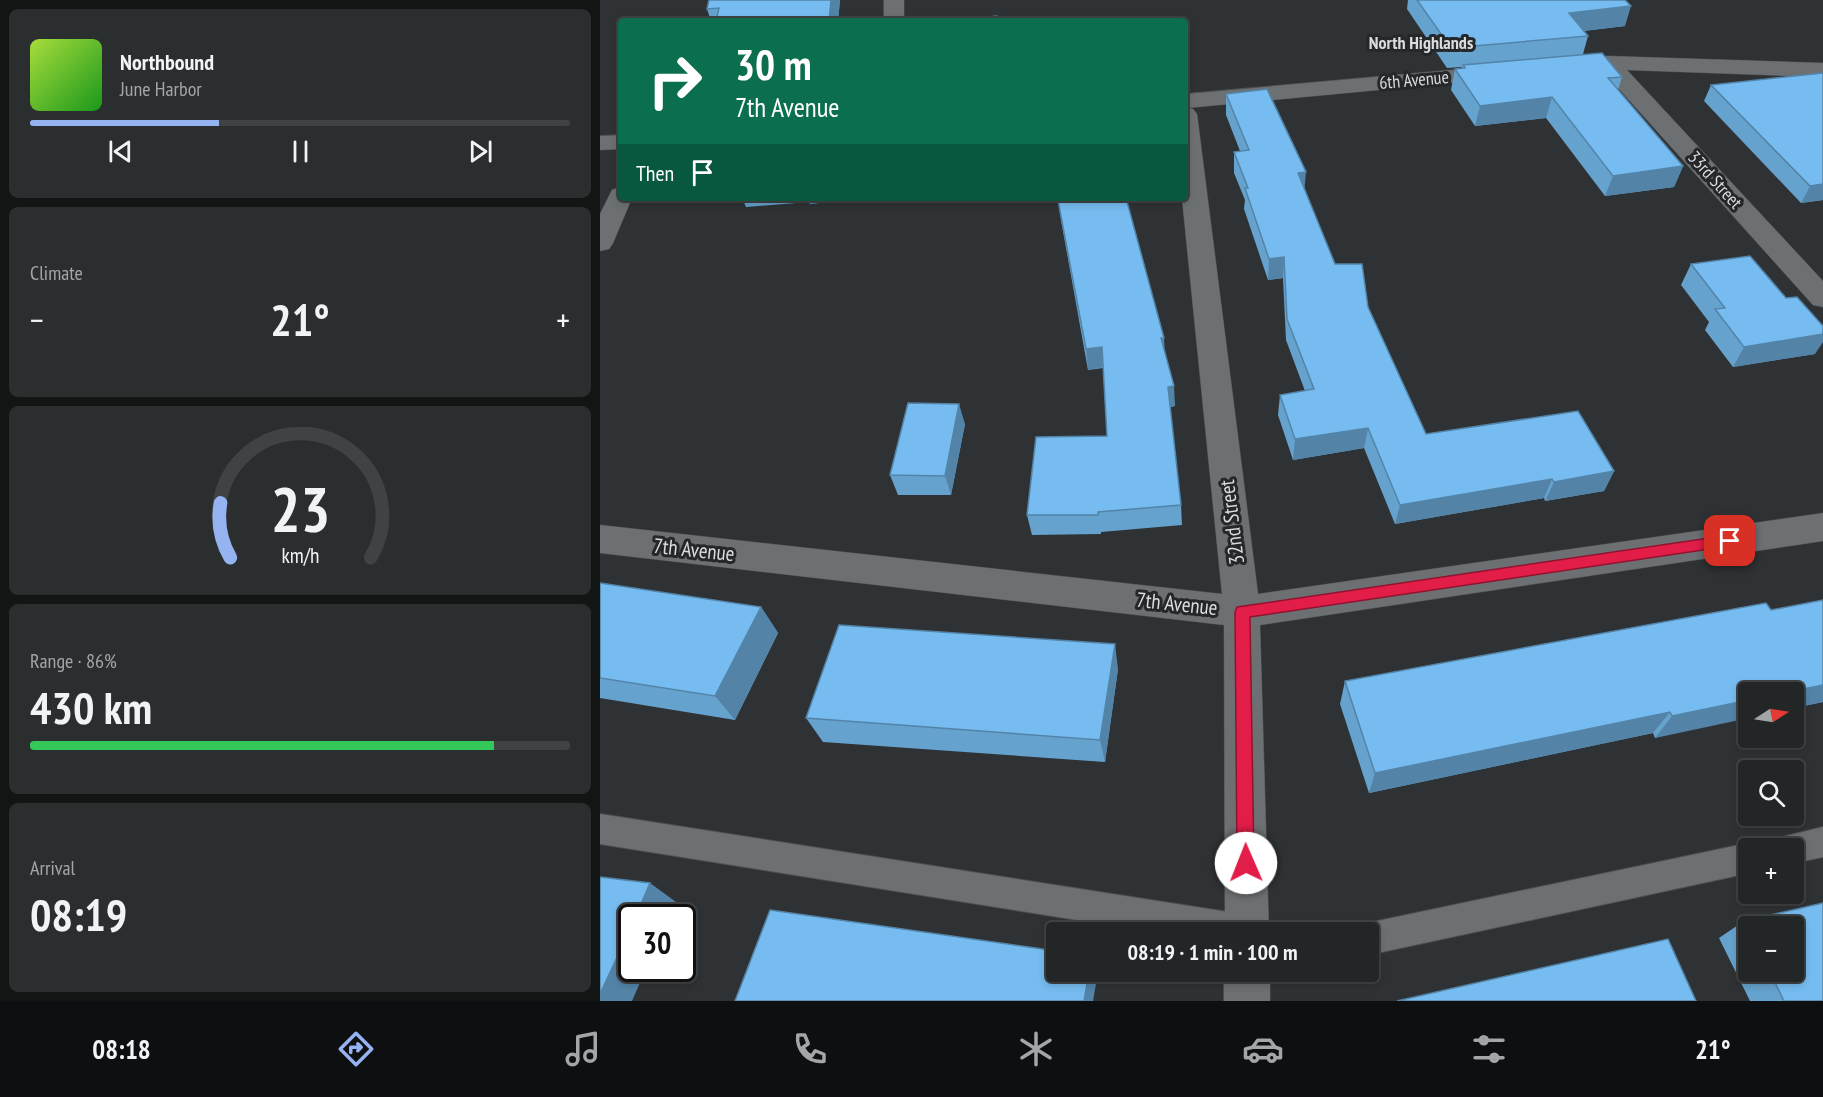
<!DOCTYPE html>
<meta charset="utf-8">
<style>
body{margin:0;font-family:"PT Sans Narrow",sans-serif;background:#2b2e2f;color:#f1f3f6;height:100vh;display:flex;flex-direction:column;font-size:22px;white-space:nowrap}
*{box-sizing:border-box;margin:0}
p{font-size:20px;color:#a3a5a7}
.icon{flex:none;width:33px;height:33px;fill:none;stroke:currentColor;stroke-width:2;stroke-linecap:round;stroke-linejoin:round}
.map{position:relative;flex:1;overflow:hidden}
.drawer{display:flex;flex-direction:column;gap:9px;padding:9px;background:#131515;width:600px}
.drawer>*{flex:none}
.top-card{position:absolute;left:18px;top:18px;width:570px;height:183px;border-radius:6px;box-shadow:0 3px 9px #0003,0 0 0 2px #404344;background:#0b6e4f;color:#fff;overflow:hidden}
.needle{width:39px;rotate:78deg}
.buttons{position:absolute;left:1138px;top:682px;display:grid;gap:12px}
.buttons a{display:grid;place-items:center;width:66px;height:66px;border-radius:6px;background:#232627;box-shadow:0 3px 9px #0003,0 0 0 2px #404344;font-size:30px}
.speed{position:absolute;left:18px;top:904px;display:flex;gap:12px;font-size:30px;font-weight:700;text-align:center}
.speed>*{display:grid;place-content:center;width:78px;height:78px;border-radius:50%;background:#232627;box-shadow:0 3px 9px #0003,0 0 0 2px #404344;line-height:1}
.speed .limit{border:3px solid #111;border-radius:9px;background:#fff;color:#111}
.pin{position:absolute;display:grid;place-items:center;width:51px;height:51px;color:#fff;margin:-26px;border-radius:12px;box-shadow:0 3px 9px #0006}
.me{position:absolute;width:66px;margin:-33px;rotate:359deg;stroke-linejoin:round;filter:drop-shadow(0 0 4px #0008)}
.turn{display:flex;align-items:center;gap:21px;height:126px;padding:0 18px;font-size:27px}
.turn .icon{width:78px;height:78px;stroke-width:2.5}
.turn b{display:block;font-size:42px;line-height:51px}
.then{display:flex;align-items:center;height:57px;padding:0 18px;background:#0003;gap:12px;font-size:22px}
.big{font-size:45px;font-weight:800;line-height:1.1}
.drawer .widget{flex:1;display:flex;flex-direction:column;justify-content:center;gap:9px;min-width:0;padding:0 21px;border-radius:9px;background:#2b2e2f}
.drawer .dial{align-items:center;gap:0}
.dial svg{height:156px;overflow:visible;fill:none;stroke:#404344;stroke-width:7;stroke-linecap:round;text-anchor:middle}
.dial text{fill:#f1f3f6;stroke:none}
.song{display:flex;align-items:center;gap:18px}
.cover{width:72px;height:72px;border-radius:9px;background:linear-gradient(135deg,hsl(80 70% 55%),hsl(120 70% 35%))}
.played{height:6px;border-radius:3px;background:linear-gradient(90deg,#95b2f1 35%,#404344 35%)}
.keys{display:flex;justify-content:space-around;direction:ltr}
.heat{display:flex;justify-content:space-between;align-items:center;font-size:33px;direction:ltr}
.charge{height:9px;border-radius:4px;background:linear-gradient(90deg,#34c759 86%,#404344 0)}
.trip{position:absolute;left:446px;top:922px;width:333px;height:60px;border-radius:6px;background:#232627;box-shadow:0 3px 9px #0003,0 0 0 2px #404344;font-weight:800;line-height:60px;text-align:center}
.tab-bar{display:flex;height:96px;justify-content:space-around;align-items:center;background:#0e0f10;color:#a3a5a7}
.tab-bar .icon{width:42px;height:42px}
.tab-bar .on{color:#95b2f1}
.tab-bar b{font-size:27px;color:#f1f3f6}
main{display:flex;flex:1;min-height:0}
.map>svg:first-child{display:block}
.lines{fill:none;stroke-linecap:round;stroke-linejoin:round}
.lane-casing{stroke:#4e5052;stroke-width:2}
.street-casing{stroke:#4e5052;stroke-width:1}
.lane{fill:#6d7073;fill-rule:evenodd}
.street{fill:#6d7073;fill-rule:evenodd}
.wall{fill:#65a2ce;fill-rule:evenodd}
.shaded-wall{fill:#5384a8}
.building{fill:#76bcf0;stroke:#5384a8;stroke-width:1.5}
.route{fill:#e11d48;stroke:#92132f;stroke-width:1.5}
.labels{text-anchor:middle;stroke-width:6;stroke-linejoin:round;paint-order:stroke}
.far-neighbourhood-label{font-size:18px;font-weight:bold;fill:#dadcde;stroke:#25282a}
.far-street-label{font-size:18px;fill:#dadcde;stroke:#25282a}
.street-label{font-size:21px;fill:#dadcde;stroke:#25282a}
</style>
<main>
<section class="drawer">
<div class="widget">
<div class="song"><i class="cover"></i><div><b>Northbound</b><p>June Harbor</p></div></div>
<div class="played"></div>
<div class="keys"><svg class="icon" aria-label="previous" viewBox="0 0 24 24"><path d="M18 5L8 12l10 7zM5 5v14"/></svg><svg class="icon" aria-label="pause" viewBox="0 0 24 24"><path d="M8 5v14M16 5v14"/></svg><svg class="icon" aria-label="next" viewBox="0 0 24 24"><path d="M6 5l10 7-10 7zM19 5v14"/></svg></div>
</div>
<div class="widget"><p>Climate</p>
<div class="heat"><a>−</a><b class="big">21°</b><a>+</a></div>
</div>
<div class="widget dial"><svg viewBox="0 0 100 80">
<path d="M14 69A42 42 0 1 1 86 69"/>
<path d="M14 69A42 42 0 0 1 9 41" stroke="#95b2f1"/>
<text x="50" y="56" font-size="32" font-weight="700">23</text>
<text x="50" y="72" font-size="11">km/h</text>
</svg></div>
<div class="widget"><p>Range · 86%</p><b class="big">430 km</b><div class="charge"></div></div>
<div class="widget"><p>Arrival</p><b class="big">08:19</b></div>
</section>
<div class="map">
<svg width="1223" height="1001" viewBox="0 0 1223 1001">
<rect width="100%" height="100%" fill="#2f3234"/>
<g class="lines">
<!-- lane casing -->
<g class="lane-casing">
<path id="lane" d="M0,814L660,917L671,922L676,933H559L0,844Z
M1223,827V857L1194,863V849H1174L1178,838Z
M1149,843L1161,849H1149V873L768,955V933H754L757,928L768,923Z"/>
</g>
<!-- street casing -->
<g class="street-casing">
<path id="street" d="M284,0H304V21H284Z
M1008,56L1223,63V77L1027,70L1223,281V307L1213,305L1002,70L966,73L958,71L955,66L958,61Z
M897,66L905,68L908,73L905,78L587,108L593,109L597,114L658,594L1223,513V541L660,625L669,933H625L624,625L0,553V525L622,594L582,198H585V94Z
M21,135V149L0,150V136Z
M21,187V198H32L13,243L9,249L0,251V214L12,190Z
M624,972H670V1001H624Z"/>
</g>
<!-- lane -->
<use href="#lane" class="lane"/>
<!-- street -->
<use href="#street" class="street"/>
</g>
<!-- wall -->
<path class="wall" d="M240,0L238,21H111L107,9Z
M808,0H1025V26L984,31L988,36L983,54L1022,77L1018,90L1083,166L1074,187L1005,196L946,118L875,126L851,90L855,69H862V67L847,68L807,9Z
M1111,85L1223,200L1201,203L1104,101Z
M626,94L704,189L735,264L768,307L826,434L1014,471L1004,491L945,501L944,498L795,524L764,448L693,460L678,415L680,395L705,391L686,340L683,278L668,280L644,209L645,200L634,173V152L640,151L626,115Z
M142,198H262L210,204L209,202L146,207Z
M458,200L565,351L575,406L570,407L581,505L582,525L501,532V534L432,535L427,515L507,436L503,368L488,370L461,220Z
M1091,264L1215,354L1133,367L1105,330L1109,322L1081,285Z
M365,424L351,495H298L290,475Z
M0,583L161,607L178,633L135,720L0,698Z
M1223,600V702L1194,708V693L1055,738L1053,733L769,793L740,704L745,681L1171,610Z
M518,669L505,762L223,742L206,718Z
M1144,921L1223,1001H1150L1119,938ZM1149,927L1194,972H1149Z"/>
<!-- shaded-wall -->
<path class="shaded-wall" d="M231,0H240L238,21H229Z
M1031,6L1025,26L964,33L969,13Z
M952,97L946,118L875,126L880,106Z
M1083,166L1074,187L1005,196L1013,176Z
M706,172L704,193L698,173Z
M1223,184V200L1201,203L1210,186Z
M208,198H262L210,204Z
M684,257L683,278L668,280L669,259Z
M1223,334V342L1215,354L1133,367L1144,347Z
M561,338H564L565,358Z
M502,347L504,367L488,370L486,349Z
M574,386L575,406L569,407L568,387Z
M359,404L365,424L351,495L345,476Z
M768,428L764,448L693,460L695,439Z
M1014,471L1004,491L945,501L954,482Z
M952,479L944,498L795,524L800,505Z
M161,607L178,633L135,720L115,696Z
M515,644L518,669L505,762L500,740Z
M1223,685V702L1194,708V693H1184Z
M1149,700V718L1055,738L1072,716Z
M1070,712L1053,733L769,793L775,773Z
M50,883L76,902L68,918H35Z
M32,925V969H46L32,1001H0V994Z
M489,972H498L493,1001H484Z"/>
<!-- building -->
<path class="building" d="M109,0H231L229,21H116L119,8L107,9Z
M817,0H1025L1031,6L969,13L988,36L851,48Z
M397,16L398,21L356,20Z
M1002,53L1022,77L1008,78L1083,166L1013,176L952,97L880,106L855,69L865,68L863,65Z
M1223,73V184L1210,186L1111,85Z
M667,89L706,172L698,173L735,264H762L768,307L826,434L978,411L1014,471L954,482L952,479L800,505L768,428L695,439L680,395L714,389L687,319L684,257L669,259L645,188H648L634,152L649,150L626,94Z
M470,198H526L564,338H561L574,386L568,387L581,505L498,512V515H427L436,437L507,436L502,347L486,349L458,200Z
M1150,256L1186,298L1197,297L1223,326V334L1144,347L1115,309L1125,308L1091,264Z
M308,403L359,404L345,476L290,475Z
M0,583L161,607L115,696L0,678Z
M1223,600V685L1184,693H1149V700L1072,716L1070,712L775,773L745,681L1166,603L1171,610Z
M239,625L515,644L500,740L206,718Z
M0,877L50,883L35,918H32V925L0,994Z
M1223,903V1001H1184L1170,972H1194V927H1149V931L1144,921Z
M170,910L456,951V972H489L484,1001H135Z
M1068,939L1096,1001H797Z"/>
<!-- route -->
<path class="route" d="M1130,535L1135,537L1137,541L1135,545L1130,546L650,617L654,863L652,870L646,872L640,870L637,863L635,612L637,607Z"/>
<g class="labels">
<!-- far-neighbourhood labels -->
<g class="far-neighbourhood-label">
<text x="821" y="49">North Highlands</text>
</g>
<!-- far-street labels -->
<g class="far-street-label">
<text transform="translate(814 80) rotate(-5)" y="6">6th Avenue</text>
<text transform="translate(1115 180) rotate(48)" y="6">33rd Street</text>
</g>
<!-- street labels -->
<g class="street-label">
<text transform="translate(632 522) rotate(-97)" y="7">32nd Street</text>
<text transform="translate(94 550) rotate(6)" y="7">7th Avenue</text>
<text transform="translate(577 604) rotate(6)" y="7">7th Avenue</text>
</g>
</g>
</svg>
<div class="buttons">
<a><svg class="needle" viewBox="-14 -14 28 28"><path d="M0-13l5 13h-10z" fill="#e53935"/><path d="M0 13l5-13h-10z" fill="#a3a5a7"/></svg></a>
<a><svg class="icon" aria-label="search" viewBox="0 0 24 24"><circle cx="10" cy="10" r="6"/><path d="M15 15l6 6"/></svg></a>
<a>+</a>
<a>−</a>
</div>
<div class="speed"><div class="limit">30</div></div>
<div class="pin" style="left:1130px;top:541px;background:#d93025"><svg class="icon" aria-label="arrive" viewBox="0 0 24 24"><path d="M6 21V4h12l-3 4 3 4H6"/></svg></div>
<svg class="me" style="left:646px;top:863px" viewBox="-20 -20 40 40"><circle r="19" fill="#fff"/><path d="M0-13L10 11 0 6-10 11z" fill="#e11d48"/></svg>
<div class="trip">08:19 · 1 min · 100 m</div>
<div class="top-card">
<div class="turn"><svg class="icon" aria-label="right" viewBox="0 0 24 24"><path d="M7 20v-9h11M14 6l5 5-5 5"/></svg><div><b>30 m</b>7th Avenue</div></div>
<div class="then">Then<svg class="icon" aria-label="arrive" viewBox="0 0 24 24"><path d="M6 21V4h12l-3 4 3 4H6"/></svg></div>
</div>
</div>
</main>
<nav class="tab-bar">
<b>08:18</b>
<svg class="icon on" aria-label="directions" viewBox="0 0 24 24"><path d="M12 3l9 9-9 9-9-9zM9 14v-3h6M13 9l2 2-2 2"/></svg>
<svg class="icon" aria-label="music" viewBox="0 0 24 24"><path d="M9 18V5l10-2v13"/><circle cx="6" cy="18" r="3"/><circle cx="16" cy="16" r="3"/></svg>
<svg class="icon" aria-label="phone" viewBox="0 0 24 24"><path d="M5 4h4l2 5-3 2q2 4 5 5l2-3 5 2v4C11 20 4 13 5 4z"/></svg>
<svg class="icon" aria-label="climate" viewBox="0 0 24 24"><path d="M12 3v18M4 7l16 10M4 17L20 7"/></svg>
<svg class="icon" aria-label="car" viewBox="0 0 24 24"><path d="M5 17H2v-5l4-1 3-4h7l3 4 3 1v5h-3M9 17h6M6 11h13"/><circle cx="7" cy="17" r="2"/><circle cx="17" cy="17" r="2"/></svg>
<svg class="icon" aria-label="filters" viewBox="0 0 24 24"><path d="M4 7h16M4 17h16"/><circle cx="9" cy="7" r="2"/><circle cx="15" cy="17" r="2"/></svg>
<b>21°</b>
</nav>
